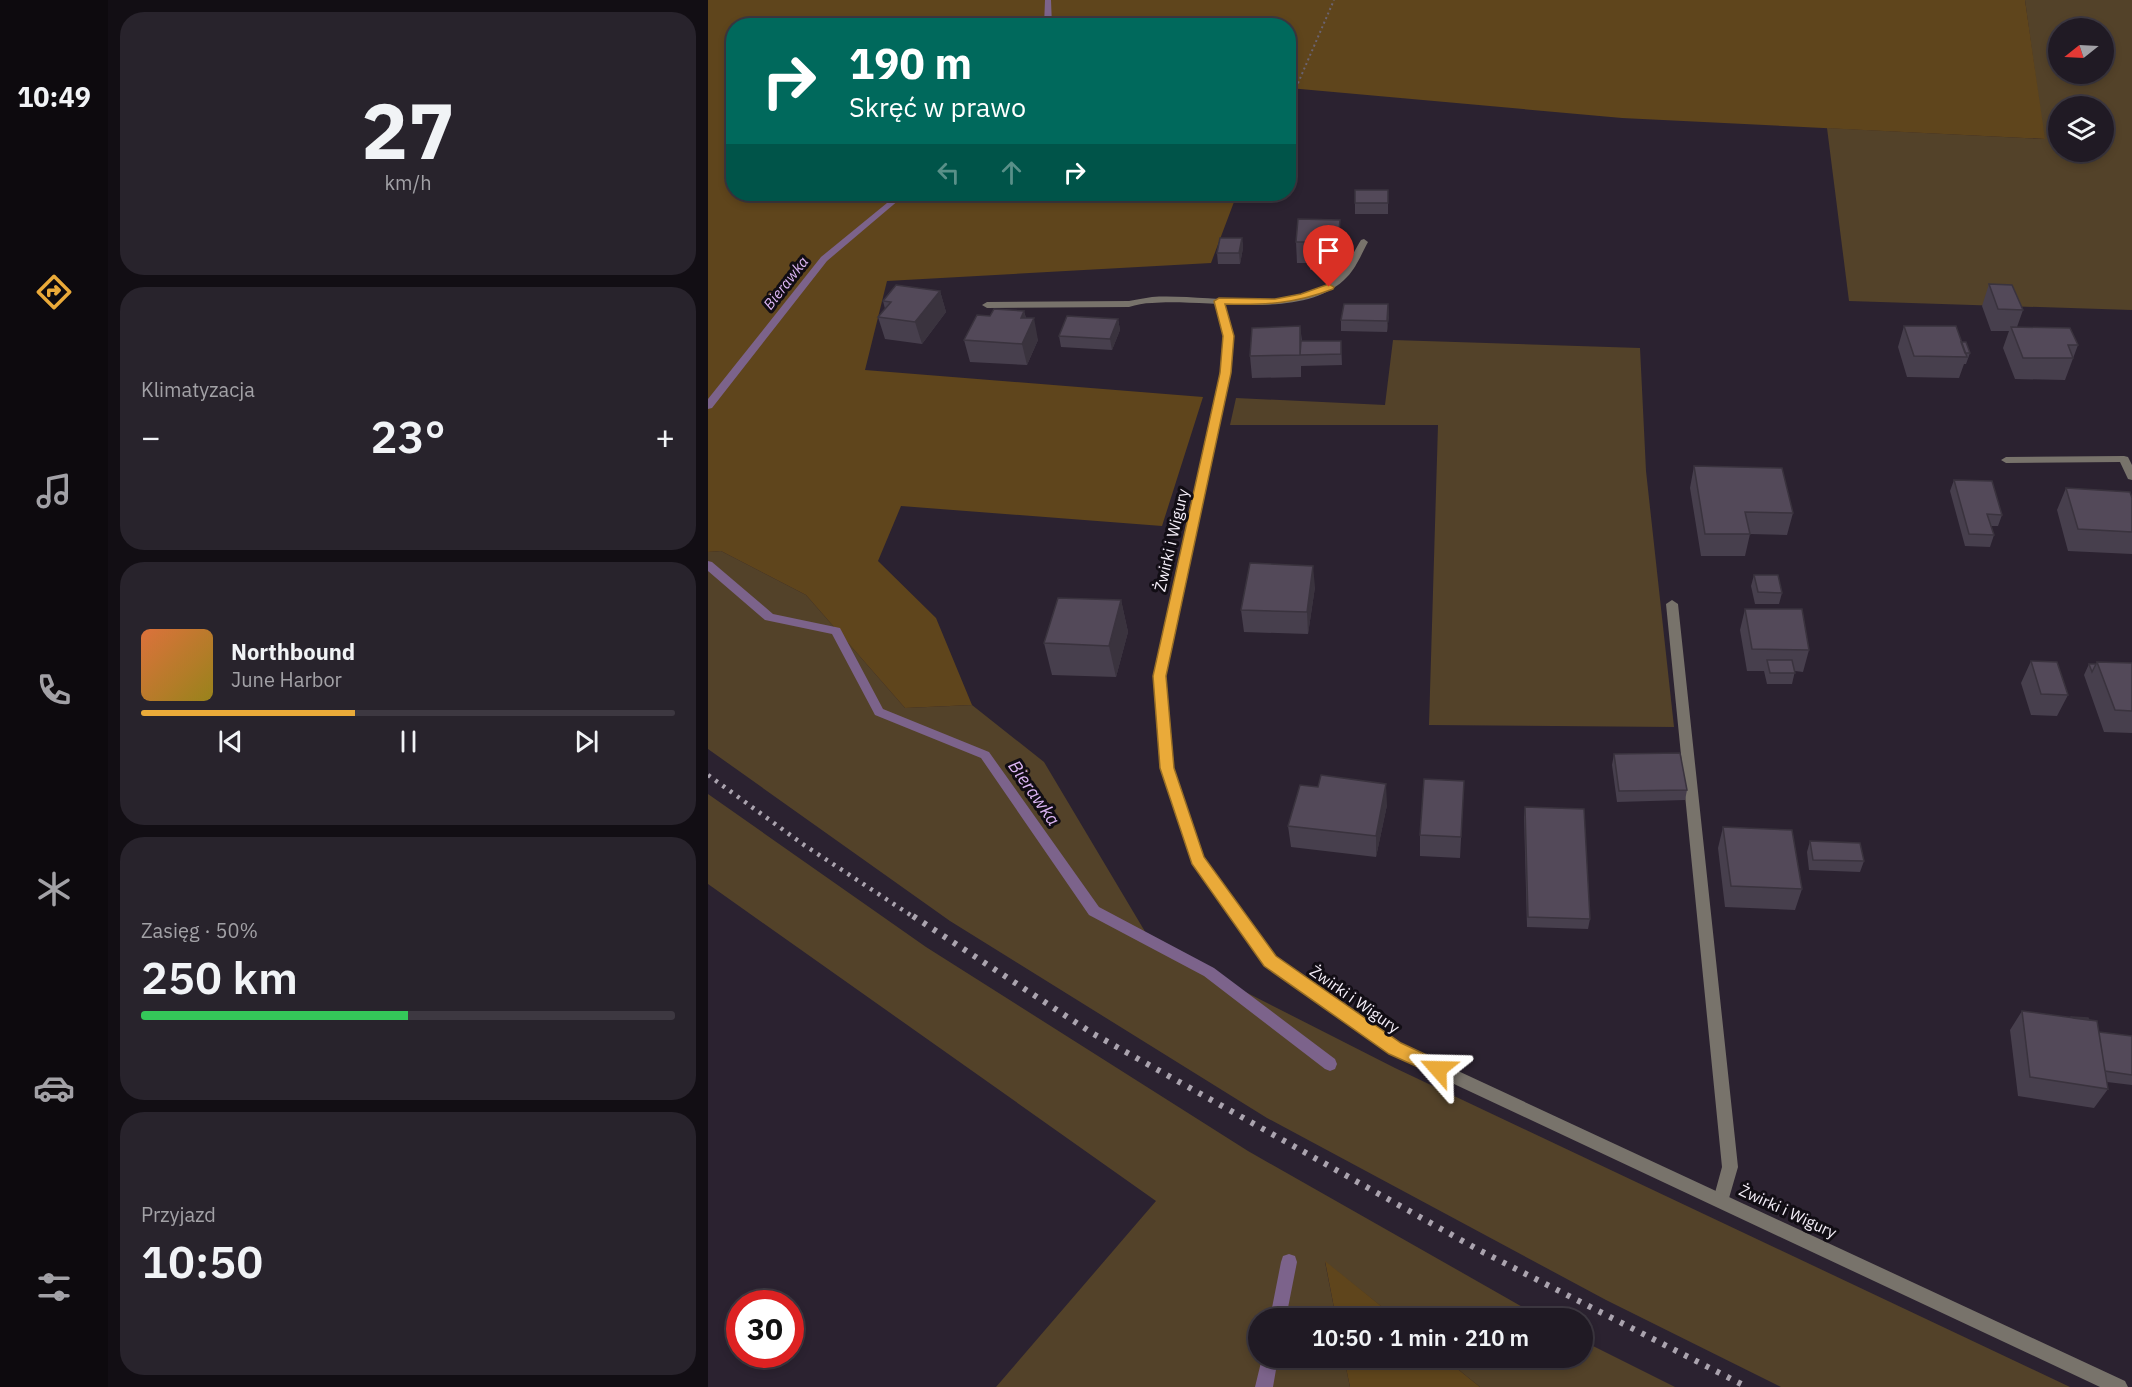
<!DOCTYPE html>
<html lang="pl">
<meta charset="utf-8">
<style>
body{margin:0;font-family:"IBM Plex Sans",sans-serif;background:#28232c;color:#f1f3f6;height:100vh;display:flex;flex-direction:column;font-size:22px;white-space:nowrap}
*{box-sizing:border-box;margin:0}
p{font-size:20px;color:#a2a1a6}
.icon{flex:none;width:33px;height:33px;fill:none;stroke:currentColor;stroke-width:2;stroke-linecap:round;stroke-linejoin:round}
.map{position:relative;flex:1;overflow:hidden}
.side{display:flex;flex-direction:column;gap:12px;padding:12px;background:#120e14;width:600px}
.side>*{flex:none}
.hud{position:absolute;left:18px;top:18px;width:570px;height:183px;border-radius:24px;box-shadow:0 3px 9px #0003,0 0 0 2px #3d3841;background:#00695c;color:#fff;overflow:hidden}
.needle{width:39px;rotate:252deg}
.controls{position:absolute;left:1340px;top:18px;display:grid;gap:12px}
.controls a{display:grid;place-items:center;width:66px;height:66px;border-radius:50%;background:#201a24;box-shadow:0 3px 9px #0003,0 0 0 2px #3d3841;font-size:30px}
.speed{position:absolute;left:18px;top:1290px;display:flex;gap:12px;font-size:30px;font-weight:700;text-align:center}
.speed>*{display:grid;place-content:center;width:78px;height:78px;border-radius:50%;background:#201a24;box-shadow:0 3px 9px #0003,0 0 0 2px #3d3841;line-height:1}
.speed .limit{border:9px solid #d22;background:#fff;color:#111}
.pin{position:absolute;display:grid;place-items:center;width:51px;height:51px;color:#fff;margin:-62px -26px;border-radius:50% 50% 50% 0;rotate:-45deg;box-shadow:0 0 6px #0007}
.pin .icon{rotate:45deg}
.me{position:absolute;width:66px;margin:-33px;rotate:295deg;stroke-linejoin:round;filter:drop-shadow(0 0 4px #0008)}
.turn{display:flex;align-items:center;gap:21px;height:126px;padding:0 24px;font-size:27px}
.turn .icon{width:78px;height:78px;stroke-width:2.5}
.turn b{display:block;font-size:42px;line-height:51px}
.lanes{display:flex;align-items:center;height:57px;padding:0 24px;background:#0003;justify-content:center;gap:30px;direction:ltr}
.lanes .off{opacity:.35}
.big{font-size:45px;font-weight:600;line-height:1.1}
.side .card{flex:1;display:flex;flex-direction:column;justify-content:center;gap:9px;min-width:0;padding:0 21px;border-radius:24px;background:#28232c}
.side .dial{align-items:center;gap:0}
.dial b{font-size:78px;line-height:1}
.song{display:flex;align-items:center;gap:18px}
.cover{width:72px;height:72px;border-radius:9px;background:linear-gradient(135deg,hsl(20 70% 55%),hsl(50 70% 35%))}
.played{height:6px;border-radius:3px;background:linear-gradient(90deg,#eaaa39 40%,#3d3841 40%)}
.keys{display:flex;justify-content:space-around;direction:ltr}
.heat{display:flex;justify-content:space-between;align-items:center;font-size:33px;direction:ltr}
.charge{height:9px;border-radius:4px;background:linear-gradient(90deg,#34c759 50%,#3d3841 0)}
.trip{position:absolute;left:540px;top:1308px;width:345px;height:60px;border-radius:30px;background:#201a24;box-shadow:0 3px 9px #0003,0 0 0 2px #3d3841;font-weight:600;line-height:60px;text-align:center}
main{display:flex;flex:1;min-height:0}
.menu{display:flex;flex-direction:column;width:108px;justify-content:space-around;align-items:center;background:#0d0a0e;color:#a2a1a6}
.menu .icon{width:42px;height:42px}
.menu .active{color:#eaaa39}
.menu b{font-size:27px;color:#f1f3f6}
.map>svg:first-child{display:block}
.green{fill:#534229;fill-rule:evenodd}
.forest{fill:#5f451c}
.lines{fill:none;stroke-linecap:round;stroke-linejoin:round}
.stream{fill:#7c638b;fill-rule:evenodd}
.path{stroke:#6b6370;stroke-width:2;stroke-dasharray:2 3;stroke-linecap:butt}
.lane{fill:#78736b;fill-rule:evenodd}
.street{fill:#78736b;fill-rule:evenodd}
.rail-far1{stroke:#aba4af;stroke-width:4.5;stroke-dasharray:3 6;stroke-linecap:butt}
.rail{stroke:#aba4af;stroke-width:6;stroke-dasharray:4 8;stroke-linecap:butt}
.wall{fill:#473f4d}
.shaded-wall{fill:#3a333e}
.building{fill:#534959;stroke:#3a333e;stroke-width:1.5}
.route{fill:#eaaa39;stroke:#986e25;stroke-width:1.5}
.labels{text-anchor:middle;stroke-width:6;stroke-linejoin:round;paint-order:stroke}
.far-water-label{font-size:15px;font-style:italic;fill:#ddb6f5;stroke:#110d14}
.street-label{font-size:16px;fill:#f6f0fa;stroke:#110d14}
.water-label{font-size:18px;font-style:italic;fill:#ddb6f5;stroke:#110d14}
</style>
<main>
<nav class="menu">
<b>10:49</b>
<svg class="icon active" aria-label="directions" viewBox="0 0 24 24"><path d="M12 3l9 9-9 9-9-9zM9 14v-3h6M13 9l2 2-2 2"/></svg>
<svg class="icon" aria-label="music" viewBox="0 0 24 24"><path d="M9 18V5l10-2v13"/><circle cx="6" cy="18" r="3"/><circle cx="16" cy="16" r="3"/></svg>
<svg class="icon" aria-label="phone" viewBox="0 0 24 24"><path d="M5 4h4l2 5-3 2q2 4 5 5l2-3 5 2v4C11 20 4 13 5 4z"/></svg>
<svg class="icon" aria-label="climate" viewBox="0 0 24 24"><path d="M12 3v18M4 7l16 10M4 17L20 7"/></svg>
<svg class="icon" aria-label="car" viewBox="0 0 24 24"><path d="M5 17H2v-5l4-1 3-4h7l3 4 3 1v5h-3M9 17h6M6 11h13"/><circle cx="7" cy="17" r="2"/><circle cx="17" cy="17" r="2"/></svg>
<svg class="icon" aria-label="filters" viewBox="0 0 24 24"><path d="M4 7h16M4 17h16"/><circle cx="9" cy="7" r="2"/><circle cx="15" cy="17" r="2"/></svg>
</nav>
<section class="side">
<div class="card dial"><b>27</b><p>km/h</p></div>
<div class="card"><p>Klimatyzacja</p>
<div class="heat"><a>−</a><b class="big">23°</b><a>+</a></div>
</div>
<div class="card">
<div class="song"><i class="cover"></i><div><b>Northbound</b><p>June Harbor</p></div></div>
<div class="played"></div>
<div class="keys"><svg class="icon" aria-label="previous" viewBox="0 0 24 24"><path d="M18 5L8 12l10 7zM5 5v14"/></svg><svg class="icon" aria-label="pause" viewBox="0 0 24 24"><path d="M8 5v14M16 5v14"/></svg><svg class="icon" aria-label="next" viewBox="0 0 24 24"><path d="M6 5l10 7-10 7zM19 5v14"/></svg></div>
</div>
<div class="card"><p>Zasięg · 50%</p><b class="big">250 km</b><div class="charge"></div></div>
<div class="card"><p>Przyjazd</p><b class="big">10:50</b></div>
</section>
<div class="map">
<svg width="1424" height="1387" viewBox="0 0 1424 1387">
<rect width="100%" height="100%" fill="#2b2230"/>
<!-- green -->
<path class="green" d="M1317,0H1424V310L1141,301L1119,128L1336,139ZM1350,28H1395V74H1350ZM1350,106H1395V152H1350Z
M685,340L932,348L938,471L966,727L721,725L730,425H522L528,398L677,405Z
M13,551L98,595L197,708L264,705L336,762L445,945L687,1068L1362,1387H1073L898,1300L559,1118L242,921L0,749V552Z
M0,794L218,947L540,1151L834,1318H688L617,1262L628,1318H550V1358H636L642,1387H288L448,1201L0,884Z
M875,1341L967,1387H772L736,1358H874Z"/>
<!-- forest -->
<path class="forest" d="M0,0H1317L1337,139L914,118L581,88L580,26H26V194H529L503,263L179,281L157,370L495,397L454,526L193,506L170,561L228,618L264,705L197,708L98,595L13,551L0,552Z
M617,1261L688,1318H628Z
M636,1358H736L772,1387H642Z"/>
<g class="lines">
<!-- stream -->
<path class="stream" d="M337,0H343L344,26H336Z
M190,194H198L119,261L4,408L0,409V399L113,257Z
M0,561L4,562L65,614L132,628L175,709L281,752L391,907L506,968L627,1059L629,1064L627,1069L622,1071L617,1069L496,976L381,915L273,758L167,715L124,634L57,620L0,571Z
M581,1254L587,1256L589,1262L578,1318H562L573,1262L575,1256Z
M554,1358H570L565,1387H547Z"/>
<!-- path -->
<path class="path" d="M584,97L626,0"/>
<!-- lane -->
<path class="lane" d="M656,239L660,242C654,253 648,268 639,277C597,322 499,298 444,303C436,303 428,305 421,307L279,308L274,305L279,302L421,301C428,300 436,298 444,297C500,293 586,317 631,275C640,266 646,251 653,240Z
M1416,456L1420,457L1424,465V480L1420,479L1412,462L1298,463L1293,460L1298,457Z
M964,600L970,604L1030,1167L1019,1205L1013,1208L1007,1205L1005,1200L1014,1167L958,604Z"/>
<!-- street -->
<path class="street" d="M511,298L516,301L525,336L523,373L457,676L465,768L496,858L567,957L692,1044L1417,1381L1420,1387H1392L682,1054L557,965L483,860L453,768L445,676L513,373L515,336L506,301Z"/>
<!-- rail-far1 -->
<path class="rail-far1" d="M0,775L96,845L207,918"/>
<!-- rail -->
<path class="rail" d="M205,916L384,1033L769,1249L1039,1387"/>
</g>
<!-- wall -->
<path class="wall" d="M647,190H680V214H647Z
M534,238L535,248L532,264H510L509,253Z
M633,241L631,264L619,263L618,269L602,270V263H589L588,242Z
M1281,284L1315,310L1309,327L1370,345L1357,380L1307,379L1295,348L1301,331H1283L1274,306Z
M232,291L238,312L214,344L177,339L170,317L177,309L175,301Z
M680,304L681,315L679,332L633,331V320Z
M316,311L318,318L330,340L319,365L262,362L256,340L282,316Z
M410,319L412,330L404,350L353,347L351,336Z
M592,326L594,341H633L634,365L593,366V377L544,378L542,356Z
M1196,326L1262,353L1258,364H1256L1251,378L1199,377L1190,347Z
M986,466L1085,513L1079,535L1042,534L1037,556H993L982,488Z
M1246,480L1294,515L1290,526H1283L1286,535L1282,547L1257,546L1242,491Z
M1358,488L1424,498V554L1360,551L1349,510Z
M1046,575L1074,593L1071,604H1047L1043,586Z
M607,587L600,634L536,632L533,610Z
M413,600L420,632L408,677L344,675L336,643Z
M1037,609L1101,650L1095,672L1087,671L1084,684H1059L1056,671H1039L1032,630Z
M1323,661L1360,695L1349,716L1323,715L1313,683Z
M1389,662L1424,663V733L1396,732L1376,675L1381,664H1388Z
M906,754L979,790L977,800L909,802L904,765Z
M756,781L752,858L712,856V835Z
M610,787L679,805L668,857L583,847L580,826Z
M817,807L882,919L880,929L819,927L816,817Z
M1015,827L1094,889L1087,910L1017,907L1010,848Z
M1102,841L1156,861L1152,872L1101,870L1099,852Z
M1314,1011L1381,1020L1391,1032L1424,1036V1085L1399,1082L1400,1089L1386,1108L1310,1096L1302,1030Z"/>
<!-- shaded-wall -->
<path class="shaded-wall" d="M632,220L633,241L631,264L630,242Z
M534,238L535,248L532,264L531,253Z
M618,252L619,263L618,269L617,259Z
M232,291L238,312L214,344L207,322Z
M680,304L681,315L679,332V321Z
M316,311L320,330L326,318L330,340L319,365L314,344L313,318Z
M410,319L412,330L404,350L402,339Z
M592,326L594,348L592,355L593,377L592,355Z
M605,566L607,587L600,634L599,612Z
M413,600L420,632L408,677L401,646Z
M678,784L679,805L668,857V836Z"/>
<!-- building -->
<path class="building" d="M647,190H680V203H647Z
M590,219L632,220L630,242H588Z
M512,238H534L531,253H509Z
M603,252H618L617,259H602Z
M1281,284L1304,285L1315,310L1290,309Z
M188,285L232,291L207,322L170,317L183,302L175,301Z
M636,304H680L679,321L633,320Z
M286,309L316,311L313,318H326L314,344L256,340L269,315L282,316Z
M359,316L410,319L402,339L351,336Z
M592,326V355L542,356L544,328Z
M1196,326H1248L1259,357L1206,356Z
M1303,327L1362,328L1370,345H1360L1365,358H1315Z
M593,341H633V354L592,355Z
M1253,342H1258L1262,353H1257Z
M986,466L1074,468L1085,513L1037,512L1042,534H997Z
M1246,480L1284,481L1294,515L1279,514L1286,535L1261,534Z
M1358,488L1422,492L1424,498V532L1370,529Z
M542,563L605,566L599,612L533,610Z
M1046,575H1070L1074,593L1050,592Z
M350,598L413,600L401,646L336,643Z
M1037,609H1094L1101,650L1044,649Z
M1059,660H1084L1087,673H1062Z
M1323,661L1349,662L1360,695L1333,694Z
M1389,662L1424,663V711L1407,710Z
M1381,664H1388L1384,672Z
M972,753L979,790L911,791L906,754Z
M613,775L678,784L668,836L580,826L592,785L610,787Z
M716,779L756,781L753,837L712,835Z
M817,807L876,809L882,919L820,917Z
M1015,827L1084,830L1094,889L1023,886Z
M1102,841L1152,843L1156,861L1105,860Z
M1314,1011L1389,1021L1400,1089L1322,1077Z
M1364,1017L1380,1018L1381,1020L1365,1018Z
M1391,1032L1424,1036V1075L1397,1071Z"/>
<!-- route -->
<path class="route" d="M621,284L626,287L625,289C586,304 558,305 517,304L526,336L523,373L458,676L466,768L496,857L568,956L693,1043L736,1063L739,1069L736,1074L730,1076L681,1054L556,966L484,864L452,768L445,676L512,373L515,336L506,301L511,298L567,299L593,294Z"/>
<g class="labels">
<!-- far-water labels -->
<g class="far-water-label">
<text transform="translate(78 283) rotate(-52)" y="5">Bierawka</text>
</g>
<!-- street labels -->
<g class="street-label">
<text transform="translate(463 540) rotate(-77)" y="6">Żwirki i Wigury</text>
<text transform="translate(647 999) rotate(35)" y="6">Żwirki i Wigury</text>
<text transform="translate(1080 1211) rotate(25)" y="6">Żwirki i Wigury</text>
</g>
<!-- water labels -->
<g class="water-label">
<text transform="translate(326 793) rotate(55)" y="6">Bierawka</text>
</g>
</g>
</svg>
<div class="controls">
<a><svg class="needle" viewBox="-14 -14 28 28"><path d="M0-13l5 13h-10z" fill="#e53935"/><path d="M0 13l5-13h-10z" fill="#a2a1a6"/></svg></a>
<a><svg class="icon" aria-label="layers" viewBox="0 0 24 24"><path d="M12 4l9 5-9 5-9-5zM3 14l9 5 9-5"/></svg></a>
</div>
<div class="speed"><div class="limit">30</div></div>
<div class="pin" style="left:621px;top:287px;background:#d93025"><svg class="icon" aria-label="arrive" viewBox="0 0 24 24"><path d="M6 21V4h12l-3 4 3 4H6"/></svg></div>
<svg class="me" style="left:730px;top:1069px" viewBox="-20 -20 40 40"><path d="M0-17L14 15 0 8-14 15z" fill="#eaaa39" stroke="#fff" stroke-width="4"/></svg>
<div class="trip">10:50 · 1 min · 210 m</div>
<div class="hud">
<div class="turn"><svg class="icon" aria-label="right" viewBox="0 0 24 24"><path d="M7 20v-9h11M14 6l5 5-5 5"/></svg><div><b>190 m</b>Skręć w prawo</div></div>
<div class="lanes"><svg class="icon off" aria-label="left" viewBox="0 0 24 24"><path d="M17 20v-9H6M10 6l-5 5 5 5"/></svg><svg class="icon off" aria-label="ahead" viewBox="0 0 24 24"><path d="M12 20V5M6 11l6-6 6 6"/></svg><svg class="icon" aria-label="right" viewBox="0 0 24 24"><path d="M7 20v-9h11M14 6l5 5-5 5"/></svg></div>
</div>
</div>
</main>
